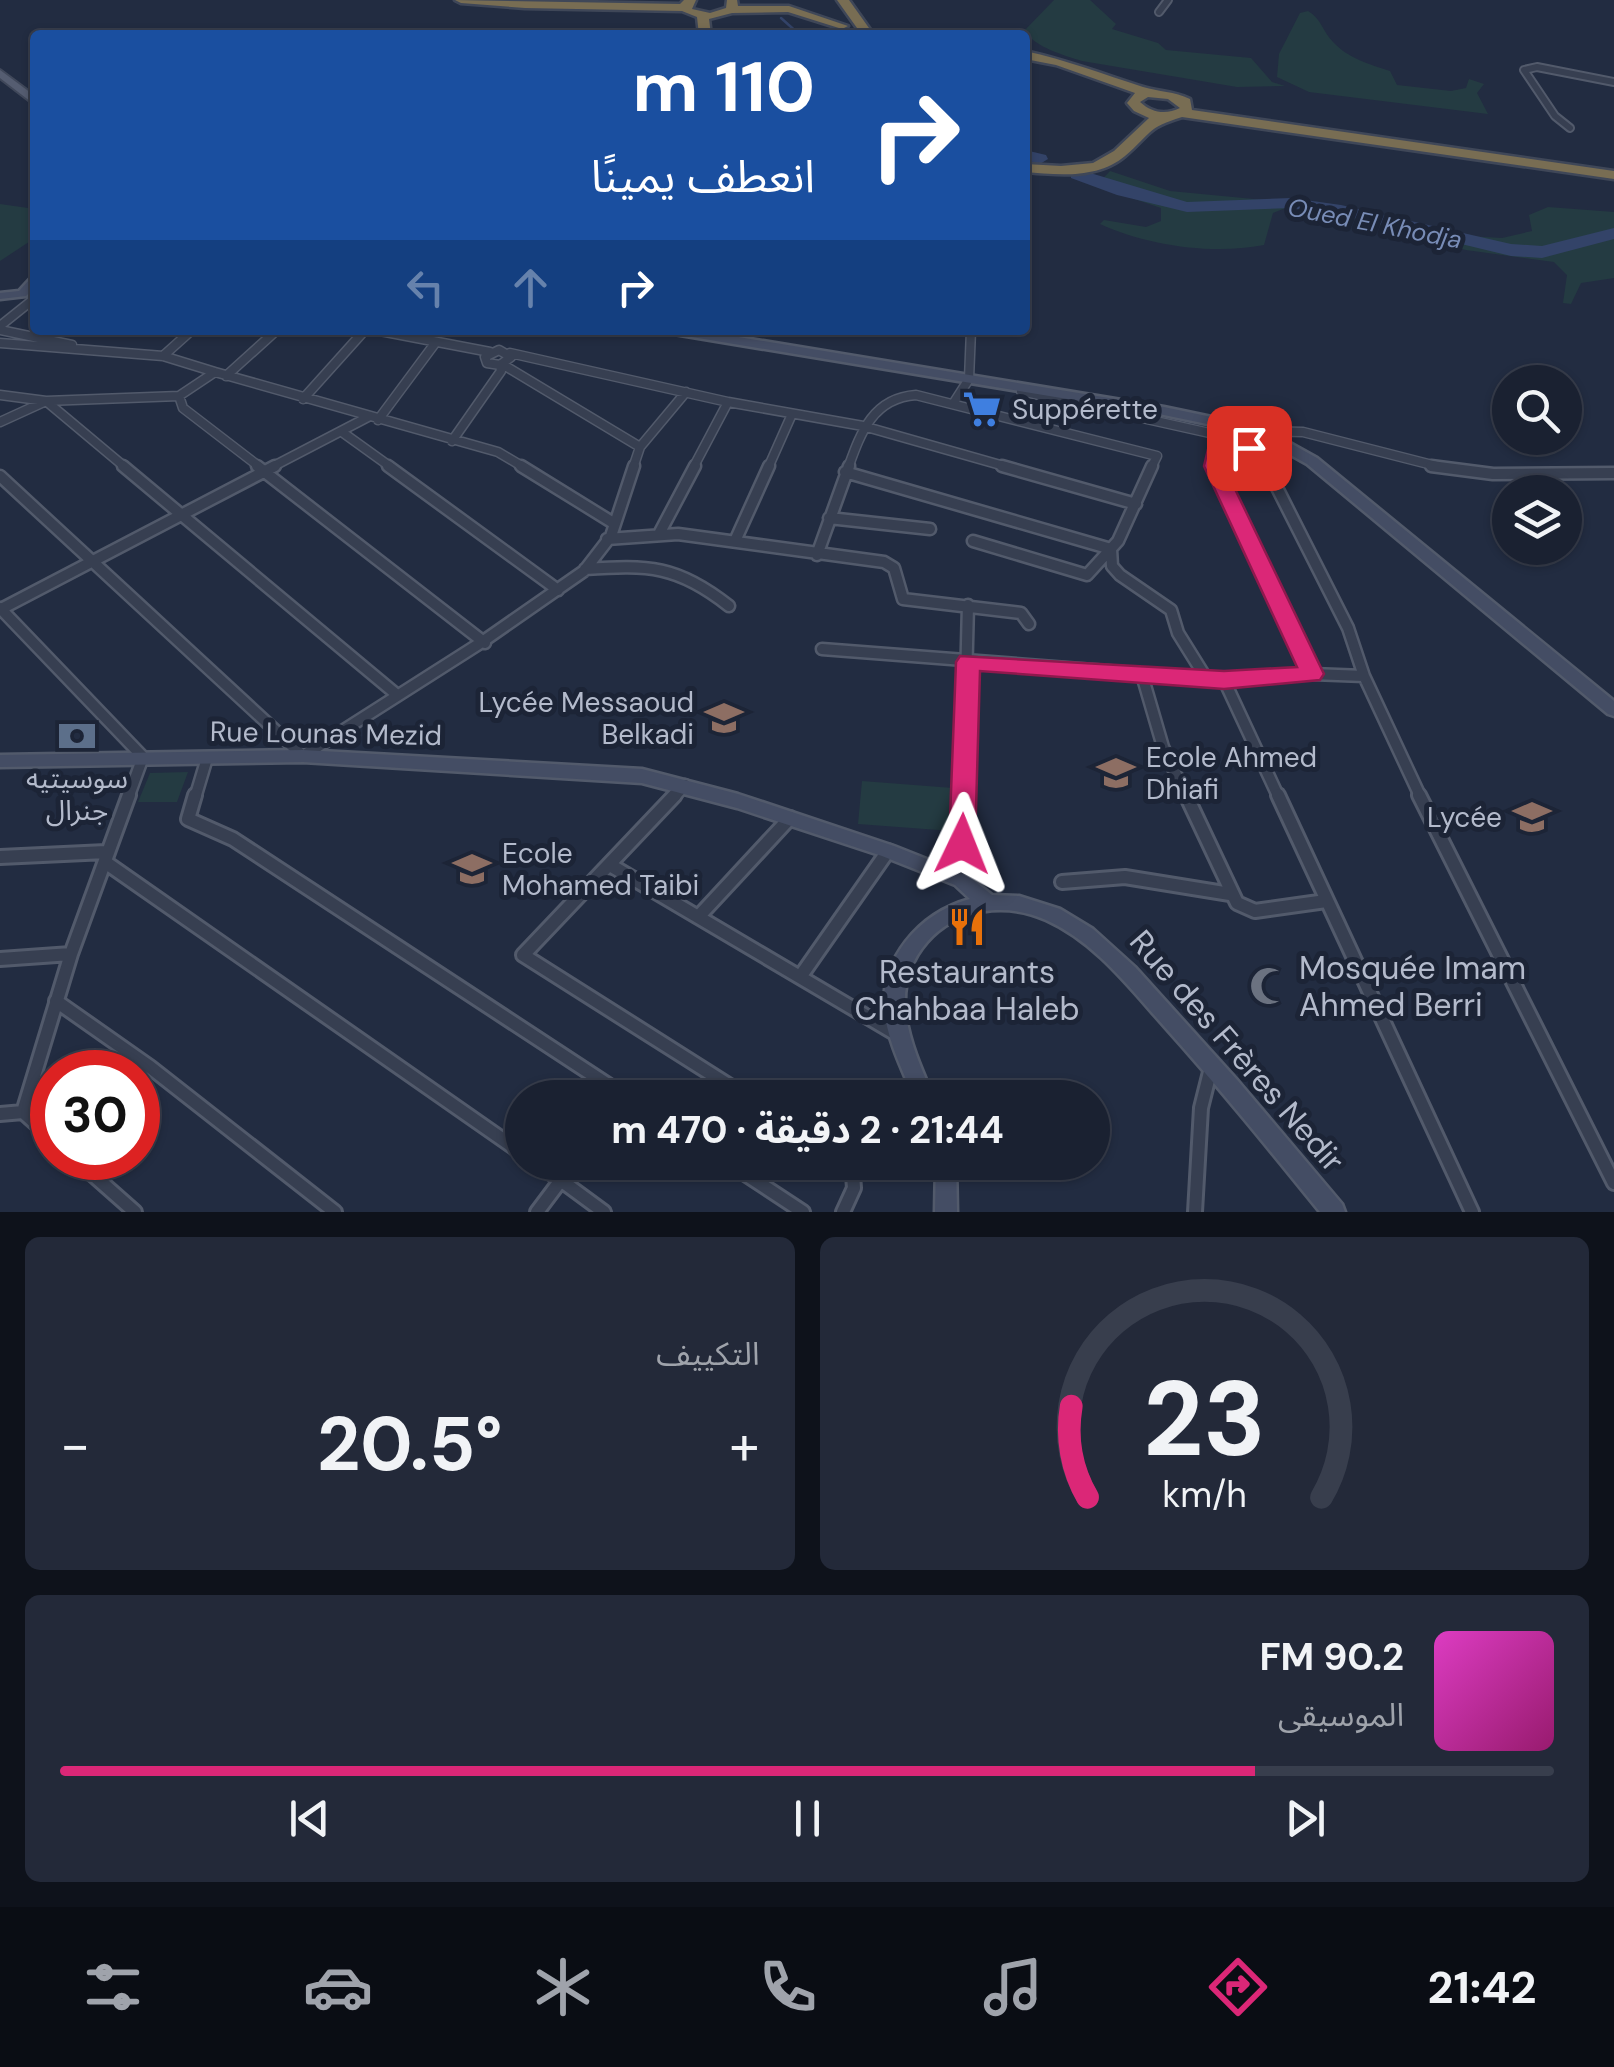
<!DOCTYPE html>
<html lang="ar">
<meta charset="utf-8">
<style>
body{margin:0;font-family:"DM Sans","Noto Sans Arabic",sans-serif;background:#232939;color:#f1f3f6;direction:rtl;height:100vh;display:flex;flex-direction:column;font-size:38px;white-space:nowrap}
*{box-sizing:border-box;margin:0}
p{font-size:32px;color:#9fa3ab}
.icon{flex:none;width:55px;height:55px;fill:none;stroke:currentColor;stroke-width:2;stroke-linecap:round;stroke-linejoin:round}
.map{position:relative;height:1212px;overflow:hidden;direction:ltr}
.details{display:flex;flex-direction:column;gap:25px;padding:25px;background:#0e121b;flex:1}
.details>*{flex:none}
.banner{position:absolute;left:30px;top:30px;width:1000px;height:305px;border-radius:10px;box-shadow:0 2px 8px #0004,0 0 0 2px #383e4d;direction:rtl;background:#1a4fa0;color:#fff;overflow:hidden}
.tools{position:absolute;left:1492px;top:365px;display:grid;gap:20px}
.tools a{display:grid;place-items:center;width:90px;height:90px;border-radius:50%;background:#1a2131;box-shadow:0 2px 8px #0004,0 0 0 2px #383e4d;font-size:50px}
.speed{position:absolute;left:30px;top:1050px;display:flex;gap:20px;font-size:50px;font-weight:700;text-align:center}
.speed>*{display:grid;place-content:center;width:130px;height:130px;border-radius:50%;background:#1a2131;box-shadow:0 2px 8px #0004,0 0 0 2px #383e4d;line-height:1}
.speed .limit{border:15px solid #d22;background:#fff;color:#111}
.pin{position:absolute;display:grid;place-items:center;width:85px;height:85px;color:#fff;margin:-42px;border-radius:20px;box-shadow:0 5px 15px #0006}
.me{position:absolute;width:110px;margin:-55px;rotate:2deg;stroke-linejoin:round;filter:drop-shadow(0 0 8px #0008)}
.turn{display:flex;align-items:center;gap:35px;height:210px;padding:0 50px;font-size:45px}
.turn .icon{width:130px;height:130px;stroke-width:2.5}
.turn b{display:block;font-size:70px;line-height:85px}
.lanes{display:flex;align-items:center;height:95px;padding:0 50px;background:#0003;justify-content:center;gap:50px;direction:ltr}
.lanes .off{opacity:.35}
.big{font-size:75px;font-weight:700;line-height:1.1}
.details .tile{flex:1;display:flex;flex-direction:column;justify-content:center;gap:15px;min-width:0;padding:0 35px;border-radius:15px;background:#232939}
.details .dial{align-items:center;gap:0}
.dial svg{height:260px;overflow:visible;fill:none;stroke:#383e4d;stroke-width:7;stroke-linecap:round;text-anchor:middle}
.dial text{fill:#f1f3f6;stroke:none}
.song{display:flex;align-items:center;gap:30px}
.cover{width:120px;height:120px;border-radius:15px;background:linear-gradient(135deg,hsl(310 70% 55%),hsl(320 70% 35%))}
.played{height:10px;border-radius:5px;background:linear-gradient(90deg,#db2777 80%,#383e4d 80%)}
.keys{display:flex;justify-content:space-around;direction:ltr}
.heat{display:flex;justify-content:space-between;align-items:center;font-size:55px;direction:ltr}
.details .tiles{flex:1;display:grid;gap:25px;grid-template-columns:1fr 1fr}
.tile:last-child{grid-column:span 2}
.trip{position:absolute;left:505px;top:1080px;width:605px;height:100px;border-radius:50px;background:#1a2131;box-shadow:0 2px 8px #0004,0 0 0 2px #383e4d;font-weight:700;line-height:100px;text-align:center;direction:rtl}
.menu{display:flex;height:160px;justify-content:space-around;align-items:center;background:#0a0d14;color:#9fa3ab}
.menu .icon{width:70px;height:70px}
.menu .on{color:#db2777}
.menu b{font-size:45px;color:#f1f3f6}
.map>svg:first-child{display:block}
.green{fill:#243b42}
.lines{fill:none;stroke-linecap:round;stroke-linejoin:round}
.stream{stroke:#334368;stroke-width:2.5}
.river{fill:#334368;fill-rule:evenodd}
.street-far3-casing{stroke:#525a6b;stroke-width:10}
.street-far2-casing{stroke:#525a6b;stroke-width:11}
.street-far1-casing{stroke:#525a6b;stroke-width:15}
.street-casing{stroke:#525a6b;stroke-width:18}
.secondary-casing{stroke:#525a6b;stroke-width:5}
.primary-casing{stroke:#40485a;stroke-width:4}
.highway-casing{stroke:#3f4758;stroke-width:5}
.street-far3{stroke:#373f51;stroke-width:6}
.street-far2{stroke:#373f51;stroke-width:8}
.street-far1{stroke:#373f51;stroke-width:10}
.street{stroke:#373f51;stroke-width:12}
.secondary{fill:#444d64;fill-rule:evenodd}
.primary{fill:#555d71;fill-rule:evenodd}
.highway{fill:#786d53;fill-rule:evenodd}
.route{fill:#db2777;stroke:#8e194d;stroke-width:2.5}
.labels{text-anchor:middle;stroke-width:10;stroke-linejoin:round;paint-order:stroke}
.far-water-label{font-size:25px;font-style:italic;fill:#788cb6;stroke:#1c2436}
.poi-label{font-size:28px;fill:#b3bacb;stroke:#1c2436;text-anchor:start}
.street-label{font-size:28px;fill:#b3bacb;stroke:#1c2436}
.near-poi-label{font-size:32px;fill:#b3bacb;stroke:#1c2436;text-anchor:start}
.near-street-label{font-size:32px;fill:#b3bacb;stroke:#1c2436}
</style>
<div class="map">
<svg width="1614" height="1212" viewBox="0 0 1614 1212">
<rect width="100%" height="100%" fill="#222c41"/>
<!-- green -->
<path class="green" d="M1054,0H1090L1116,24L1112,29L1158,43L1166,50L1251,58L1272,82L1285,86L1237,87L1082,61C1063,55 1037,48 1024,31Z
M1308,11C1321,18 1323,32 1333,42C1349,59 1369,64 1390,71L1397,85L1451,91L1466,88L1469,79L1484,84L1477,93L1488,114L1309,92L1277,77L1279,54L1300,13Z
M1110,171L1170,191L1349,208L1467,236L1502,238L1532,231L1529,215L1548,207L1614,212V278L1581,283L1571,304L1563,303L1567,275L1554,262L1466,250L1363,221L1288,207L1273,213L1264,245C1212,255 1149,246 1100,224L1104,220L1146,227L1161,221V208L1096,186Z
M0,204L35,209V238L0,261Z
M188,772L177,802H138L150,773Z
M862,781L953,788L952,831L858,824Z"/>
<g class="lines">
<!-- stream -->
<path class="stream" d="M781,18L800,35"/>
<!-- river -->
<path class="river" d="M1025,150L1046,155L1048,159L1040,164L1025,160Z
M1077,169L1187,202L1291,198L1341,205L1511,244L1542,246L1614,228V239L1542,258L1511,256L1341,215L1291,208L1187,212L1117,195L1071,178V170Z"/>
<!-- street-far3 casing -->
<g class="street-far3-casing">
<path id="street-far3" d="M1159,12L1168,0
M1570,128L1555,116L1524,70L1537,67L1614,82"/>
</g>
<!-- street-far2 casing -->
<g class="street-far2-casing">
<path id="street-far2" d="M0,326L35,298
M0,330L72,345
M375,330L490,352
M0,343L163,356L215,372
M499,350L511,357L500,365L487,363L485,357Z
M510,353L728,402L863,426L1011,468
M163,356L192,330
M502,364L640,447L633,468
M226,376L277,330
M1021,391L1214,434L1220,441L1215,468
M0,395L46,401L126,468
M303,399L365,330
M953,404L969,379L971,330
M378,420L436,342
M0,422L46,401L179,396
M1251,431L1303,432L1444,468
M342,432L392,468
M452,441L501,371L500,365
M1220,441L1258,451L1267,468
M640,447L686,392
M261,468L183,408L179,396L215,372L498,452L525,468
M270,468L368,417
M693,468L728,402
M768,468L792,414
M848,468C861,432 873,398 916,395L1157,456L1151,468"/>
</g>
<!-- street-far1 casing -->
<g class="street-far1-casing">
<path id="street-far1" d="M123,466L396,694
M257,466L485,643
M388,466L558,590
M521,466L615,524
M1002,466L1136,504
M1214,466L1312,674L1364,676L1421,798
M1266,466L1348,628L1364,676
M1431,466L1493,474L1614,473
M845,472L1111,549
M0,476L303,756L482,642L584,571L611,536L634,466
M829,518L930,529
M659,534L695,466
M607,539L678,534L884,562L894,568L903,599L1021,613L1029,624
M735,541L769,466
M973,541L1087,575L1118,541L1152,466
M1111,549L1112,566L1120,575L1171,610L1178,633L1206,678
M817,555L849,466
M585,569C649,565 677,565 729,606
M0,608L143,757L128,798
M1,609L275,466
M822,649L1224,680L1312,674
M1142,675L1163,747L1187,798
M1224,680L1279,798
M195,798L207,758
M673,798L685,785
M963,798L968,605"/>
</g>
<!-- street casing -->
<g class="street-casing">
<path id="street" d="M195,795L188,819L233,839L628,1098
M675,795L523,955L749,1098
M1186,795L1237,903L1255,911L1326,901
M1278,795L1472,1212
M1419,795L1614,1183
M0,857L106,852
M105,862L522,1153
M610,865L898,1035
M961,880L963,795
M1062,882L1125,877L1230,894
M700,915L790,818
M0,959L71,954
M800,977L888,851
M56,1001L150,1067L335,1212
M23,1112L71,954L129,795
M0,1114L23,1112L52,1138
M74,1158L135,1212
M536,1162L604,1212
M727,1162L803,1212
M537,1212L561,1180
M843,1212L854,1188L852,1162
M1195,1212L1201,1108L1212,1064"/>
</g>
<!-- secondary casing -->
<g class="secondary-casing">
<path id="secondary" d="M35,277V287L26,296L0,299V293L19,291L31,278Z
M668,330H696L1164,407L1245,424L1281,438L1317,458L1614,701V716L1608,714L1307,464L1271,444L1236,430L1164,415L674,334Z
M303,750L642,769L738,794L894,846L967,875L992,895L1019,896L1060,909L1093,929L1135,967L1238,1081L1342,1204L1345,1212H1320C1269,1149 1218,1086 1164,1026C1129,987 1095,942 1046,920C1006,902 957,908 927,942C885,990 912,1047 934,1098H914C903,1071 889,1044 885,1015C878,960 919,913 970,899L955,885L882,856L737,808L642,783L303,762L0,767V755Z
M936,1162H956L957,1212H935Z"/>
</g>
<!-- primary casing -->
<g class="primary-casing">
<path id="primary" d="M0,70L35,96V105L0,78Z"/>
</g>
<!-- highway casing -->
<g class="highway-casing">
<path id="highway" d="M455,0L680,4L684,0H696L692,9L710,13L726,8L727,0H737L738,6H789L848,26L842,29L788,12L732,13L709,19L711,35H699L697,17L682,11L525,8L461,3Z
M837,0H849L874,35H862Z
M1025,51C1066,60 1103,74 1143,87C1159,92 1174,91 1190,99L1192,110L1614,171V179L1182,117C1146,128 1152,133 1125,156C1098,179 1058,175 1025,172V164L1061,166L1093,163L1114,151L1149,118L1134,111L1127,103L1135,93L1056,65L1025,59ZM1148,97L1168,99L1180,108C1166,115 1152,113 1140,102Z"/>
</g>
<!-- street-far3 -->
<use href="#street-far3" class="street-far3"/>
<!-- street-far2 -->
<use href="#street-far2" class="street-far2"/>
<!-- street-far1 -->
<use href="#street-far1" class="street-far1"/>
<!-- street -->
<use href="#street" class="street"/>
<!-- secondary -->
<use href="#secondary" class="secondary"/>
<!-- primary -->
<use href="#primary" class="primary"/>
<!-- highway -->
<use href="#highway" class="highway"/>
</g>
<!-- route -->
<path class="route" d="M1220,435L1256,444L1259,448L1249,454L1228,449L1224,466L1324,674L1320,680L1224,689L980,671L975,844L971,851L962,855L953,851L949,844L956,662L960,656L1224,671L1297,667L1204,466L1210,441Z"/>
<!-- icons -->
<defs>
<g id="supermarket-bare" transform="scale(3)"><path d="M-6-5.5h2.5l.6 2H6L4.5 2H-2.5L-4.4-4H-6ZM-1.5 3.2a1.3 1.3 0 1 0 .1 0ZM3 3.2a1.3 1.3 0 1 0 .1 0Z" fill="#3f7fe0" stroke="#1c2436" stroke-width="2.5" paint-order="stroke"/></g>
<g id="school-bare" transform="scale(3)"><path d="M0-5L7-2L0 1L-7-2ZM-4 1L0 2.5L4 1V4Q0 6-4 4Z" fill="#8d6e63" stroke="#1c2436" stroke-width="2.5" paint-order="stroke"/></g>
<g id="bank-bare" transform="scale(3)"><path d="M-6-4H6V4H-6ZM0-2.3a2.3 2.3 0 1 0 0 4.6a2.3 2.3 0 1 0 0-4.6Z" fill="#5c6f8a" stroke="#1c2436" stroke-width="2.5" paint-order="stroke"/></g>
<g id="restaurant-bare" transform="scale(3)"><path d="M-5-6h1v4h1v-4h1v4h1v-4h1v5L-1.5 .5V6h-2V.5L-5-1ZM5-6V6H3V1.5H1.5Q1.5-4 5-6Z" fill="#e8710a" stroke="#1c2436" stroke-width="2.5" paint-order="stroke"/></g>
<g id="mosque-bare" transform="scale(3)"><path d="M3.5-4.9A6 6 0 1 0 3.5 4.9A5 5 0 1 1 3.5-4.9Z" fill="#6b7280" stroke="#1c2436" stroke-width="2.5" paint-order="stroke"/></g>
</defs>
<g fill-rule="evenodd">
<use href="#supermarket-bare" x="982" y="409"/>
<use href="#school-bare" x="724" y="718"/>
<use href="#bank-bare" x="77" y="736"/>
<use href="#school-bare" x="1116" y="773"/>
<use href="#school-bare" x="1532" y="817"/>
<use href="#school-bare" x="472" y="869"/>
<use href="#restaurant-bare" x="967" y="927"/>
<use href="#mosque-bare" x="1269" y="986"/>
</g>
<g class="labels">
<!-- far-water labels -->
<g class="far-water-label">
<text transform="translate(1375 223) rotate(11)" y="9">Oued El Khodja</text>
</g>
<!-- poi labels -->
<g class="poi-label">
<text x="1012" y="419">Suppérette</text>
<text x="694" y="712" text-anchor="end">Lycée Messaoud<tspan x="694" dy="32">Belkadi</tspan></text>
<text x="1146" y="767">Ecole Ahmed<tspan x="1146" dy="32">Dhiafi</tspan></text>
<text x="77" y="788" text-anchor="middle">سوسيتيه<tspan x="77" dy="32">جنرال</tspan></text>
<text x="1502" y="827" text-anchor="end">Lycée</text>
<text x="502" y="863">Ecole<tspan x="502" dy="32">Mohamed Taibi</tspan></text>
</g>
<!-- street labels -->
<g class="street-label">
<text transform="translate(326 733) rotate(1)" y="10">Rue Lounas Mezid</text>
</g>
<!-- near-poi labels -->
<g class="near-poi-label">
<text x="1299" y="979">Mosquée Imam<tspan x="1299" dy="37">Ahmed Berri</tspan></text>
<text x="967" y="983" text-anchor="middle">Restaurants<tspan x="967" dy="37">Chahbaa Haleb</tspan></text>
</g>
<!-- near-street labels -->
<g class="near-street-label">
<text transform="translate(1237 1051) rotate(49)" y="11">Rue des Frères Nedir</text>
</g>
</g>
</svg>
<div class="tools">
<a><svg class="icon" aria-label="search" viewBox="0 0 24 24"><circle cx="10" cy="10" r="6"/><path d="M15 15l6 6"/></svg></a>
<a><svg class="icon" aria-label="layers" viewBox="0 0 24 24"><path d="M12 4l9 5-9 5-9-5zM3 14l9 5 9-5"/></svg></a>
</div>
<div class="speed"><div class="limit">30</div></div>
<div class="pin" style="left:1249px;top:448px;background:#d93025"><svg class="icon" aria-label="arrive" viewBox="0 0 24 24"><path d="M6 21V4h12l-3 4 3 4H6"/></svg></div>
<svg class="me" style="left:962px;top:844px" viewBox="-20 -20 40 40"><path d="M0-17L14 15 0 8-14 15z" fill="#db2777" stroke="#fff" stroke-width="4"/></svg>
<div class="trip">21:44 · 2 دقيقة · 470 m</div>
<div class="banner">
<div class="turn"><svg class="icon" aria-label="right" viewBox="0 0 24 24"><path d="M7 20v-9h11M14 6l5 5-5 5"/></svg><div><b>110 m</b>انعطف يمينًا</div></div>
<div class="lanes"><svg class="icon off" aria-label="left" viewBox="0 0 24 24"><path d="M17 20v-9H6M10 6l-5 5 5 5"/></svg><svg class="icon off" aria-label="ahead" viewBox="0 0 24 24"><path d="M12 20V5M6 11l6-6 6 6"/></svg><svg class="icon" aria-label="right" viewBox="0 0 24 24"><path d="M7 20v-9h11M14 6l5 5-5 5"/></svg></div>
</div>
</div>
<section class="details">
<div class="tiles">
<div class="tile dial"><svg viewBox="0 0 100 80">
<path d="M14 69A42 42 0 1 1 86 69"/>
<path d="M14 69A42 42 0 0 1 9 41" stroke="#db2777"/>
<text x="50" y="56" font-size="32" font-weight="700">23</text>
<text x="50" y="72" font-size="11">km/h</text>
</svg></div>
<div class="tile"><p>التكييف</p>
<div class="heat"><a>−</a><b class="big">20.5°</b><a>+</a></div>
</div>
<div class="tile">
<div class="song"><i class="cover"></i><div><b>90.2 FM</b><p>الموسيقى</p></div></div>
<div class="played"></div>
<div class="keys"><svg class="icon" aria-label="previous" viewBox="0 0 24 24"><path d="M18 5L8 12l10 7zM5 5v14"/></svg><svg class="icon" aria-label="pause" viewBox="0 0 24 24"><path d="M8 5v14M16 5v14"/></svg><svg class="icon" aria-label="next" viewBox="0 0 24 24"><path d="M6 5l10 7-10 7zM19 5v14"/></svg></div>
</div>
</div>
</section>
<nav class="menu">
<b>21:42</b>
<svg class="icon on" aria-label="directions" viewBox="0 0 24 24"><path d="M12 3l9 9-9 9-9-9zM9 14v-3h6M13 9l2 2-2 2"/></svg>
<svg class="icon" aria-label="music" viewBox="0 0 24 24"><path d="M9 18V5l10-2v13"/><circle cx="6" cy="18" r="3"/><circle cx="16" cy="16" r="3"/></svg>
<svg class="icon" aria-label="phone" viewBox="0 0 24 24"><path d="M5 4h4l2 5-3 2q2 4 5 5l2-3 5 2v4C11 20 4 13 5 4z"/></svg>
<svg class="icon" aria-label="climate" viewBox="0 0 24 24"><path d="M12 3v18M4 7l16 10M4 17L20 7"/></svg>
<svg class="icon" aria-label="car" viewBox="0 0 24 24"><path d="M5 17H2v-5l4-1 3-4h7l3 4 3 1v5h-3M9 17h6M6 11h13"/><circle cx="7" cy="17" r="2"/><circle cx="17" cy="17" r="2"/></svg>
<svg class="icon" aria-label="filters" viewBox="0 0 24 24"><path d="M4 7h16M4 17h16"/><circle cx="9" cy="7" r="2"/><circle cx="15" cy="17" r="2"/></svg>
</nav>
